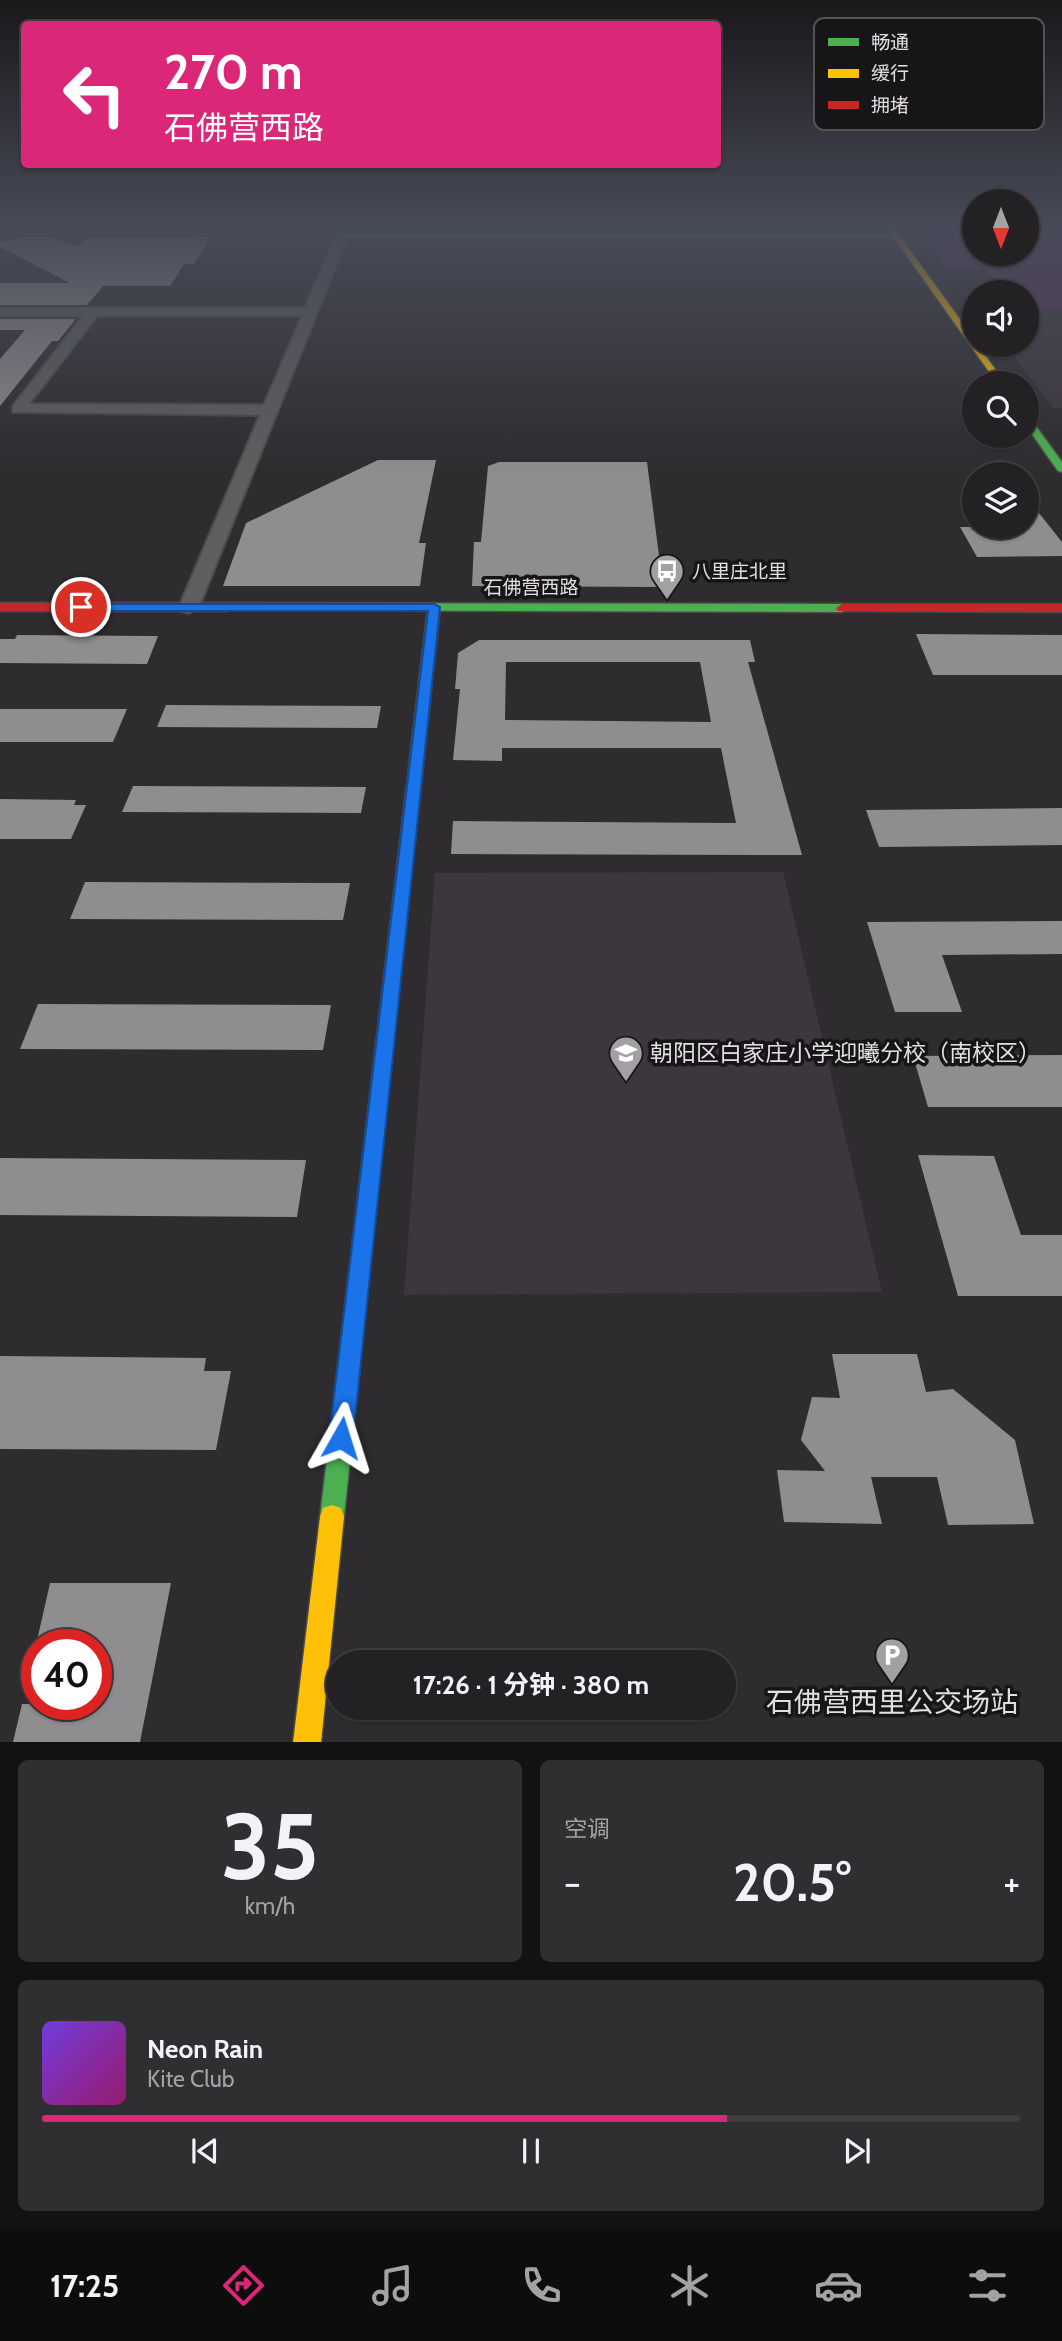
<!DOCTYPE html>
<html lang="zh">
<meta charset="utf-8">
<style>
body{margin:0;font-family:Cabin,"Noto Sans SC",sans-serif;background:#2f2e30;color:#f1f3f6;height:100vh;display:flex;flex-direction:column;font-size:26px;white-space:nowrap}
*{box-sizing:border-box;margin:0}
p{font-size:23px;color:#a3a3a6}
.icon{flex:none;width:38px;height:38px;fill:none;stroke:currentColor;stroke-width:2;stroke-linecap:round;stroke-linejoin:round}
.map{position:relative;height:1742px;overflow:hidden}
.drawer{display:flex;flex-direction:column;gap:18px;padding:18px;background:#131213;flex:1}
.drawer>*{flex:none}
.hud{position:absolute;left:21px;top:21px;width:700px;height:147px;border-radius:7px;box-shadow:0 2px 5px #0004,0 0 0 2px #403e41;background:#db2777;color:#fff;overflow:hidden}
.needle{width:46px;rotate:180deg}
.controls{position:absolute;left:962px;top:189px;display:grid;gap:14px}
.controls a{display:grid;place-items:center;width:77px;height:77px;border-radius:50%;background:#232123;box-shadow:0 2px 5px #0004,0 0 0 2px #403e41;font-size:35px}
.speed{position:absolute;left:21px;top:1629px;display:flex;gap:14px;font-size:35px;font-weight:700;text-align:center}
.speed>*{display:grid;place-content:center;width:91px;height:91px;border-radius:50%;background:#232123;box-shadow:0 2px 5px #0004,0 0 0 2px #403e41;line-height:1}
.speed .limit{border:10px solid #d22;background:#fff;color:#111}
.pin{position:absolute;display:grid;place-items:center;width:60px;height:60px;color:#fff;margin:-30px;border:4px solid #fff;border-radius:50%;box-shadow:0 2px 7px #0007}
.me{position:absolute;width:77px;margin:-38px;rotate:6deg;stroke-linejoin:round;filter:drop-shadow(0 0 5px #0008)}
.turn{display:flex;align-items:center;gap:24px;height:147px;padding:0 28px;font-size:32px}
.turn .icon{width:91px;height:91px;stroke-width:2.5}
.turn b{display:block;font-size:49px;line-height:60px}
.big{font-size:52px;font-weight:700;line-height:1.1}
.drawer .card{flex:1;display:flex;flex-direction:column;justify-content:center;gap:10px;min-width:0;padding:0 24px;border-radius:10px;background:#2f2e30}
.drawer .dial{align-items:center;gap:0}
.dial b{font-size:91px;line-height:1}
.song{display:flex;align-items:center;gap:21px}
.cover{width:84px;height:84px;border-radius:10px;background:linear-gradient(135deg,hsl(260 70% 55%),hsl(320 70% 35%))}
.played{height:7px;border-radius:4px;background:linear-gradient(90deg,#db2777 70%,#403e41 70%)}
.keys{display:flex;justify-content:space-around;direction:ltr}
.heat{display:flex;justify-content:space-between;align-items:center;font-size:38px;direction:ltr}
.drawer .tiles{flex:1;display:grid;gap:18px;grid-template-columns:1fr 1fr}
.card:last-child{grid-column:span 2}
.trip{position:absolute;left:326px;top:1650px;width:410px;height:70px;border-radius:35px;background:#232123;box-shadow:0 2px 5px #0004,0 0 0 2px #403e41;font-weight:700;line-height:70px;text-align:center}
.menu{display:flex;height:112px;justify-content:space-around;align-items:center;background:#0e0d0e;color:#a3a3a6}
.menu .icon{width:49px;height:49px}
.menu .selected{color:#db2777}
.menu b{font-size:32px;color:#f1f3f6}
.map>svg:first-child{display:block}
.built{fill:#3e363e}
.green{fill:#5b305b}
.building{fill:#8f8d8f;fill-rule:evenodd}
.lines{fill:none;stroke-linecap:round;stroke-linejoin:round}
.street-casing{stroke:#4b494b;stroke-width:4}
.fast-casing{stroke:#4b494b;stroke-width:3}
.slow-casing{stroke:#4b494b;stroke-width:3}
.jam-casing{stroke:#4b494b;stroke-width:3}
.street{fill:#5e5e5e;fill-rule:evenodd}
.fast{fill:#4caf50;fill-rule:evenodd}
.slow{fill:#ffc107;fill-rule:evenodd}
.jam{fill:#c62828;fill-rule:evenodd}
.route{fill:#1a73e8;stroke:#114b97;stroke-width:2}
.labels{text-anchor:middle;stroke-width:7;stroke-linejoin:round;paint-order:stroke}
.far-poi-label{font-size:19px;fill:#e2dfe2;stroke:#171517;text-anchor:start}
.far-street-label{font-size:19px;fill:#e2dfe2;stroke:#171517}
.poi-label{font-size:23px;fill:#e2dfe2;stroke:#171517;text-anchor:start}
.near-poi-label{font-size:28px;fill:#e2dfe2;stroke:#171517}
.key{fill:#171517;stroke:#545254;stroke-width:2}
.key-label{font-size:19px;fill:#e2dfe2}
</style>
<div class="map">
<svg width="1062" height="1743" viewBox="0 0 1062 1743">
<rect width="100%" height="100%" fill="#2f2c2f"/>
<!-- built -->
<path class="built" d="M556,228H867L871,234H556Z
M1027,308H1062V408H1053L1006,345H1027Z
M783,872L882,1292L404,1295L435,873Z"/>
<!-- green -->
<path class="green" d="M956,228H975V254H1027V228H1062V308H1027V292H1005L986,269H946L924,240Z"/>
<!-- building -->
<path class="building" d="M25,237H49L79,246L86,238L212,237L194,264H184L170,286H103L87,305H0V283H70L0,247V242Z
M0,319H76L58,341H52L0,406V359L25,330H0Z
M378,460H436L419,543H426L420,586H223L246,523Z
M499,462H647L663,587L472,586L474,542H481L488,466Z
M1027,498L1062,542V556L977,557L960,527H1027Z
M916,634L1062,635V675H933Z
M17,635L149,636H158L147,664L0,663V639H15Z
M479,640H750L755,662H748L802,855L451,854L453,821L736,823L721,748H502V761L453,760L460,689H455L458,653ZM506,662H700L711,722L505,720Z
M166,705L381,706L377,728L157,727Z
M0,709H127L113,742H0Z
M133,786L366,787L361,813L122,812Z
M0,799L76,800L74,805H86L71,839H0Z
M1062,808V845L879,847L866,810Z
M85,882L350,883L343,920L70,919Z
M1062,921V954L942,955L962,1012H895L867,922Z
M38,1004L331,1005L323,1050L20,1049Z
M1062,1055V1107H928L913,1056Z
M918,1155L994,1156L1021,1235H1062V1296H958Z
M0,1158L306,1160L297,1217L0,1215Z
M832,1354H917L926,1392L953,1389L1015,1440L1034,1524L948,1525L937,1477H871L882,1524L784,1522L777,1470L825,1471L801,1440L812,1397L840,1398Z
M0,1356L206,1358L204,1371H231L216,1450L0,1449Z
M50,1583H171L140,1742H13L22,1704H96V1645H36Z"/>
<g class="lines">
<!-- street casing -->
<g class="street-casing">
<path id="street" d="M339,228H351L199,607L189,613L182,611L179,607L260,415L13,412V406L83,316H0V308H305ZM97,316H302L264,405L29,404Z"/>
</g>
<!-- fast casing -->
<g class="fast-casing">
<path id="fast" d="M343,235H896L899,237L896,239L341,238Z
M1027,417L1030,418L1062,462V472L1058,471L1027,427Z
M227,603L842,604L848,608L842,612L223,610L221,607Z
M394,955L400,957L402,961L344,1517L341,1526L332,1529L323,1526L320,1517L386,961L388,957Z"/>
</g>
<!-- slow casing -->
<g class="slow-casing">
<path id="slow" d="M887,228H894L975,340V345H978L1005,383H997Z
M332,1505L341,1508L344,1517L321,1743H293L320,1517L323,1508Z"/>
</g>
<!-- jam casing -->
<g class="jam-casing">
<path id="jam" d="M0,603H227L233,607L227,611H0Z
M434,603L440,607L402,961L400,965H388L386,961L428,607Z
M842,604H1062V612L838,611L836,608Z"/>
</g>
<!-- street -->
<use href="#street" class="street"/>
<!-- fast -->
<use href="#fast" class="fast"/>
<!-- slow -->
<use href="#slow" class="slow"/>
<!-- jam -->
<use href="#jam" class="jam"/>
</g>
<!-- sky -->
<linearGradient id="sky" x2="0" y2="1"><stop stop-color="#1a181a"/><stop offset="0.48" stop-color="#474b58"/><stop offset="1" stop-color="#474b58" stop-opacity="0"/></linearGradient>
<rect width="1062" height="472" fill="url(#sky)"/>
<!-- route -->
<path class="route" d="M434,604L440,607L353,1438L350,1446L341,1449L333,1446L329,1438L428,611H81L75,607L81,604Z"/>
<!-- icons -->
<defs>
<g id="bus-pin" transform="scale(1.75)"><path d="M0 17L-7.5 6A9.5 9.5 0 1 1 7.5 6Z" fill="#a3a0a3" stroke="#171517"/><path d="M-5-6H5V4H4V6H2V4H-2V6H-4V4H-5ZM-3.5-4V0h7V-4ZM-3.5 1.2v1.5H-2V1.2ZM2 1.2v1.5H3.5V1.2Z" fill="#fff"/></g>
<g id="school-pin" transform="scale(1.75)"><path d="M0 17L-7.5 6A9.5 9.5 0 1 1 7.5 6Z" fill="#a3a0a3" stroke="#171517"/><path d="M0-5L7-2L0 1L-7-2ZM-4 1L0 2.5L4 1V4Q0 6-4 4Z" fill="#fff"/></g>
<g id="parking-pin" transform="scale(1.75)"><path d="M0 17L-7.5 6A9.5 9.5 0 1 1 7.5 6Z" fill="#a3a0a3" stroke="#171517"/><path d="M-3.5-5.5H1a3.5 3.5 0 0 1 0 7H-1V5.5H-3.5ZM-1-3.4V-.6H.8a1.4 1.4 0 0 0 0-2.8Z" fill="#fff"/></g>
</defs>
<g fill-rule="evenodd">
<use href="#bus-pin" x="667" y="571"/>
<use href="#school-pin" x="626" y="1053"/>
<use href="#parking-pin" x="892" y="1655"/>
</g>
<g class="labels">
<!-- far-poi labels -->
<g class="far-poi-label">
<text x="692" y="578">八里庄北里</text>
</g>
<!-- far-street labels -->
<g class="far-street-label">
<text x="531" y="594">石佛营西路</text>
</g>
<!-- poi labels -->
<g class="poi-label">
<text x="650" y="1061">朝阳区白家庄小学迎曦分校（南校区）</text>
</g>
<!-- near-poi labels -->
<g class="near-poi-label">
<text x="892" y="1712">石佛营西里公交场站</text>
</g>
</g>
<!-- legend -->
<rect x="814" y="18" width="230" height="112" rx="10" class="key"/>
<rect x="828" y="38" width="31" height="8" fill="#4caf50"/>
<rect x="828" y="69" width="31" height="9" fill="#ffc107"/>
<rect x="828" y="101" width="31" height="8" fill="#c62828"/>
<g class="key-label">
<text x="871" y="49">畅通</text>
<text x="871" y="80">缓行</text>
<text x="871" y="112">拥堵</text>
</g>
</svg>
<div class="controls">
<a><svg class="needle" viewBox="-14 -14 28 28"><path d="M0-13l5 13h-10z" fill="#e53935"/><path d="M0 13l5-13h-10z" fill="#a3a3a6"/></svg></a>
<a><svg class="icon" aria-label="sound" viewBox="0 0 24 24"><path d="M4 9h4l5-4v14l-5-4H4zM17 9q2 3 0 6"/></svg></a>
<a><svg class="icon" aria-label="search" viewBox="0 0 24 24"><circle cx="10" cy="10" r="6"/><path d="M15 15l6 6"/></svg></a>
<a><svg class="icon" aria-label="layers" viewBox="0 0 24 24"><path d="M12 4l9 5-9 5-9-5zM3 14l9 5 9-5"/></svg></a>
</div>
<div class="speed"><div class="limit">40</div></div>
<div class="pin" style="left:81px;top:607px;background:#d93025"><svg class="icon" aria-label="arrive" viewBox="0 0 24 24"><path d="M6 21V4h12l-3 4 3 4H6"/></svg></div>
<svg class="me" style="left:341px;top:1438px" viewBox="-20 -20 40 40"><path d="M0-17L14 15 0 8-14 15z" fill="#1a73e8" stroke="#fff" stroke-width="4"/></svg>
<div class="trip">17:26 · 1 分钟 · 380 m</div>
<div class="hud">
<div class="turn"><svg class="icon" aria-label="left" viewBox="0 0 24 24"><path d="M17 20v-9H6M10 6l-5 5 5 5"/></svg><div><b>270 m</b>石佛营西路</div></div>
</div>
</div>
<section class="drawer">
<div class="tiles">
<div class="card dial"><b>35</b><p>km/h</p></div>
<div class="card"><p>空调</p>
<div class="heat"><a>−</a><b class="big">20.5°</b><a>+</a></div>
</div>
<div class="card">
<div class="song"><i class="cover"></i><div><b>Neon Rain</b><p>Kite Club</p></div></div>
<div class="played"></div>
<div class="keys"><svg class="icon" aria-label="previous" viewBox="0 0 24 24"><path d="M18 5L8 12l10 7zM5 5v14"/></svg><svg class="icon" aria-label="pause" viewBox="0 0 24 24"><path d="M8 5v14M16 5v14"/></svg><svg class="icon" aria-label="next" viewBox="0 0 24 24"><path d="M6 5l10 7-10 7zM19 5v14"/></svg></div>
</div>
</div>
</section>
<nav class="menu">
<b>17:25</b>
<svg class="icon selected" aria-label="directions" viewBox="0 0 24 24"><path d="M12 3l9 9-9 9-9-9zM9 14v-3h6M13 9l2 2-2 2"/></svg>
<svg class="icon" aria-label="music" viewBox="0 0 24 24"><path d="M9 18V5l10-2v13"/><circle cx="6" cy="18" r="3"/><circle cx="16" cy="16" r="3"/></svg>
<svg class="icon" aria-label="phone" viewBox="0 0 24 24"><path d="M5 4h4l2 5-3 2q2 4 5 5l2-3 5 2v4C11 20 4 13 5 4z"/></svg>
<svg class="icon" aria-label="climate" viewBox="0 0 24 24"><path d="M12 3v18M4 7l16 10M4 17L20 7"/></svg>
<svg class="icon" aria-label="car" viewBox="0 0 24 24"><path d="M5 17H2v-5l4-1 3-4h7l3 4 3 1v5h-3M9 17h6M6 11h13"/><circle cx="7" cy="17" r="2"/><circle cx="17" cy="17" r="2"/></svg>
<svg class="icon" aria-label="filters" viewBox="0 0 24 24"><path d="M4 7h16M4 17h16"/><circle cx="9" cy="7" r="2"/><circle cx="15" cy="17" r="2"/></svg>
</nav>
